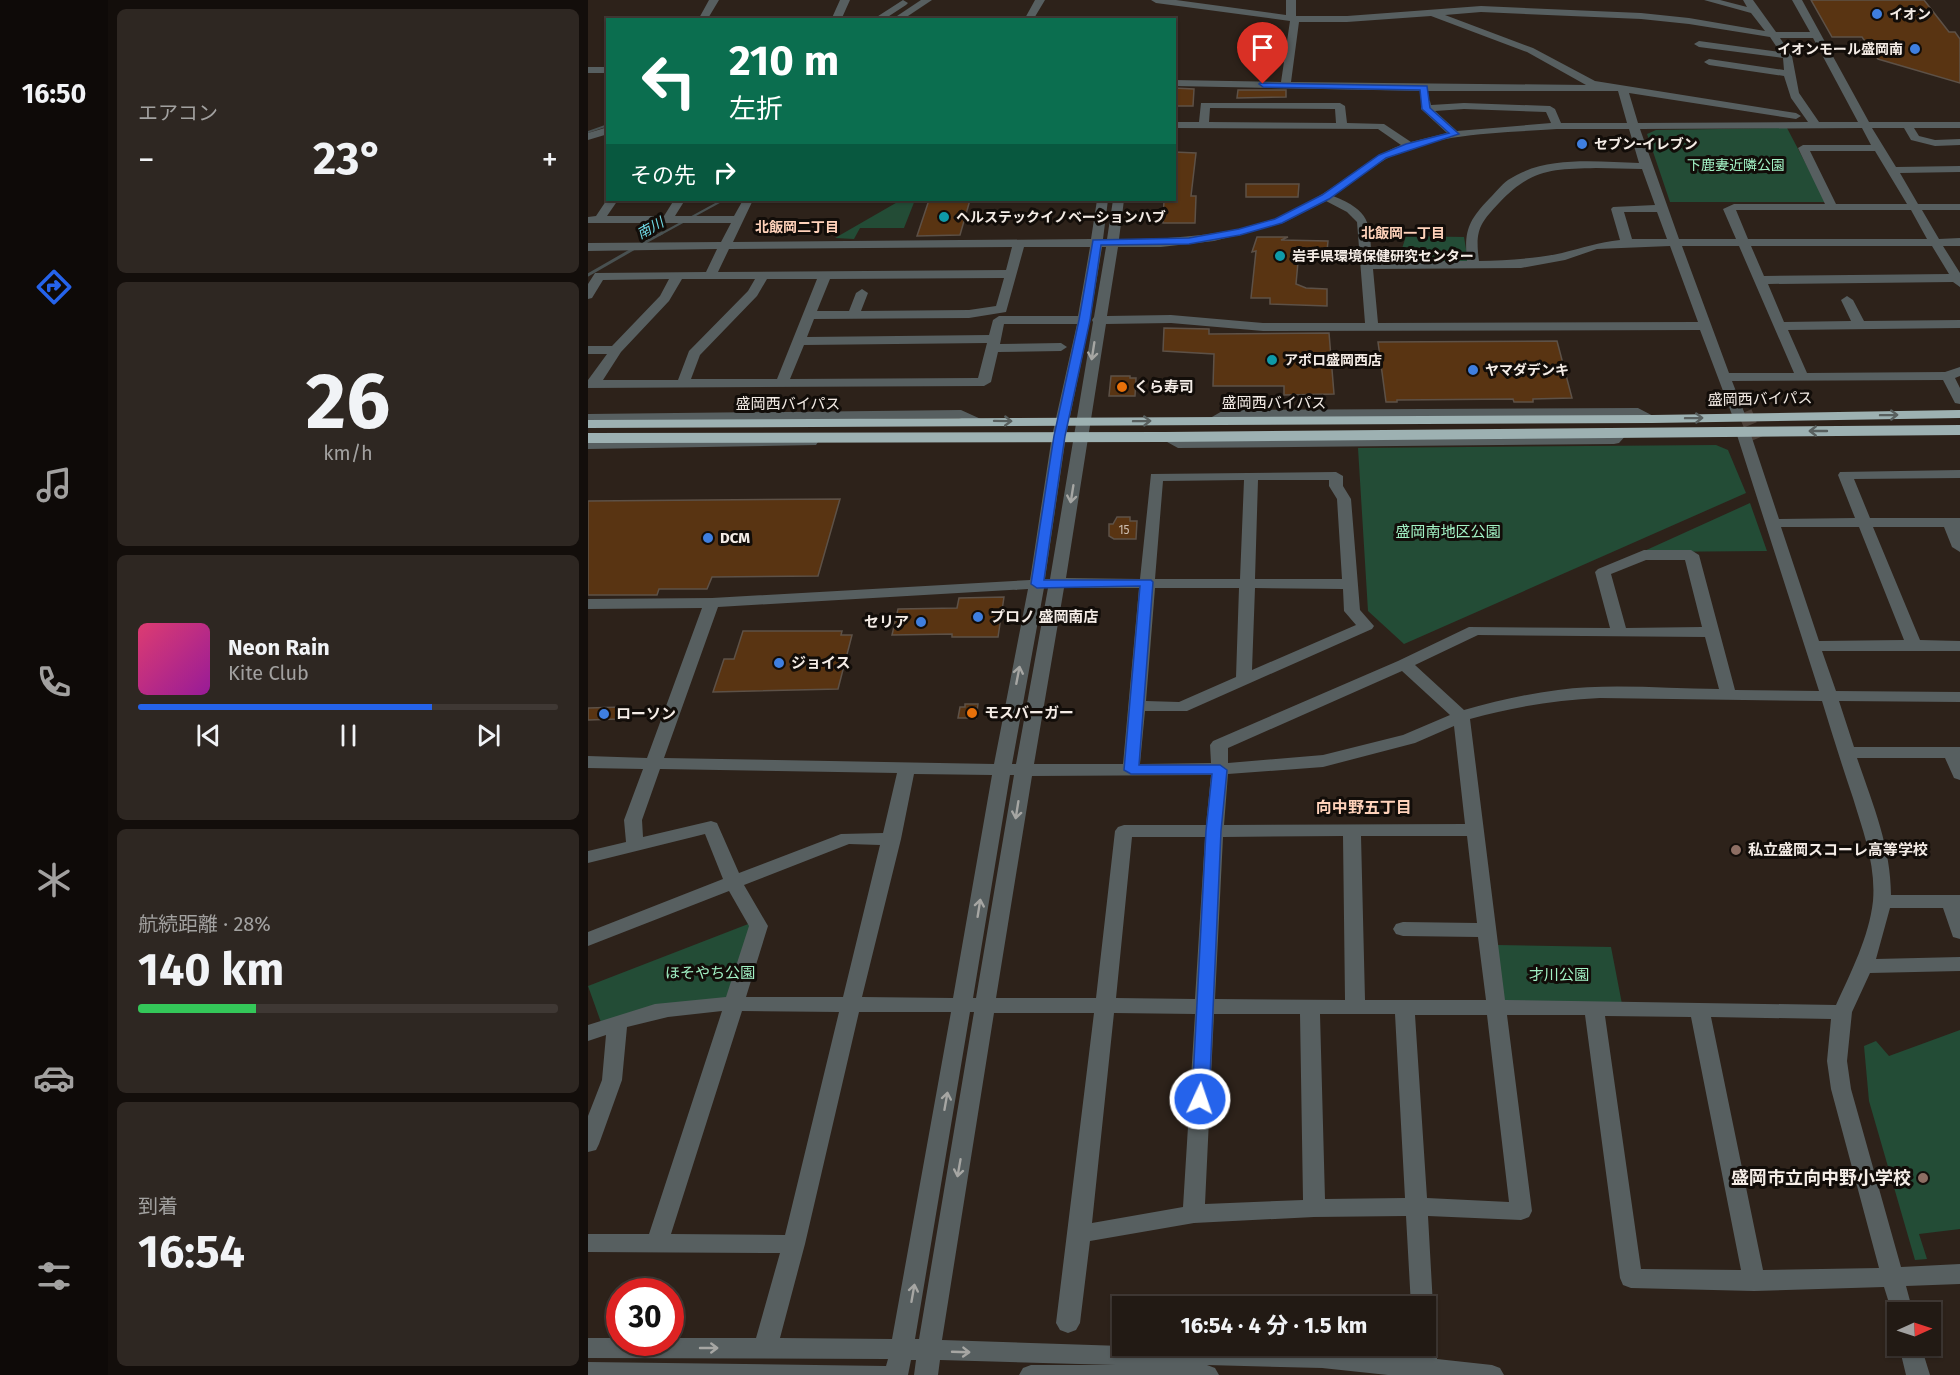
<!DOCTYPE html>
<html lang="ja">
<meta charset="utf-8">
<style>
body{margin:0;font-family:"Fira Sans","Noto Sans JP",sans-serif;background:#2e2722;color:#f1f3f6;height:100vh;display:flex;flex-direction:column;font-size:22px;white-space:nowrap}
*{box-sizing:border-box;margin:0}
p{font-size:20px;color:#a2a1a0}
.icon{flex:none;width:33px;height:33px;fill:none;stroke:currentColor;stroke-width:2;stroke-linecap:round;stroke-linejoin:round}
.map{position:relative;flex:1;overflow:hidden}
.sheet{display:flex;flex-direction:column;gap:9px;padding:9px;background:#130e0b;width:480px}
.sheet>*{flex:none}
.guide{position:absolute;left:18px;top:18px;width:570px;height:183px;border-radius:0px;box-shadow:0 2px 4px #0004,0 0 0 2px #3f3834;background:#0b6e4f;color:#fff;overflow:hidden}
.needle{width:39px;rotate:87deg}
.controls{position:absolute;left:1299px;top:1302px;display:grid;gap:12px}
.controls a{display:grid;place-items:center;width:54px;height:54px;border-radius:0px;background:#221a14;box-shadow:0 2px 4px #0004,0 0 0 2px #3f3834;font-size:30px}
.speed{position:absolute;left:18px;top:1278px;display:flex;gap:12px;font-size:30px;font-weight:700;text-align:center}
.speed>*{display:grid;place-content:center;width:78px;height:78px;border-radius:50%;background:#221a14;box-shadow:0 2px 4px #0004,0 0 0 2px #3f3834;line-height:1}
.speed .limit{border:9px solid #d22;background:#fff;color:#111}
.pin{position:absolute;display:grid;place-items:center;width:51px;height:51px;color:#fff;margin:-62px -26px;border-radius:50% 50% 50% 0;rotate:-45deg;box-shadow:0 0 6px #0007}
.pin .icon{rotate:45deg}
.me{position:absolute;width:66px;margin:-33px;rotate:3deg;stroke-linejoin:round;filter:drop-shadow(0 0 4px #0008)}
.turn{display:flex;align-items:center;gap:21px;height:126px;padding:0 24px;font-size:27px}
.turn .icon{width:78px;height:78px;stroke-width:2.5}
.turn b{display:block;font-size:42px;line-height:51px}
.then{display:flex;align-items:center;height:57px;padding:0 24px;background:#0003;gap:12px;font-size:22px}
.big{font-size:45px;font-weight:700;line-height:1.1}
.sheet .card{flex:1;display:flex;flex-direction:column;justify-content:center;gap:9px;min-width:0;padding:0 21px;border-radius:9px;background:#2e2722}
.sheet .dial{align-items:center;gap:0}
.dial b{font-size:78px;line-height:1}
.song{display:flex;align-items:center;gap:18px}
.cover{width:72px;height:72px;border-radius:9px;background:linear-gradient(135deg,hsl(340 70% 55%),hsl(300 70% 35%))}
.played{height:6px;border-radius:3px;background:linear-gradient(90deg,#2563eb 70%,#3f3834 70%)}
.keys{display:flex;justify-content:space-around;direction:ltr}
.heat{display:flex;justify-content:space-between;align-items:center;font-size:33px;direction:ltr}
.charge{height:9px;border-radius:4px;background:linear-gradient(90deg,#34c759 28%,#3f3834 0)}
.trip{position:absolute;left:524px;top:1296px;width:324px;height:60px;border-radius:0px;background:#221a14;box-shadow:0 2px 4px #0004,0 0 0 2px #3f3834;font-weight:700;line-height:60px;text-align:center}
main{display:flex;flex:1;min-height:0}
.dock{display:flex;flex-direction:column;width:108px;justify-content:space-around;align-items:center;background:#0e0a08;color:#a2a1a0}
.dock .icon{width:42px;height:42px}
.dock .selected{color:#2563eb}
.dock b{font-size:27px;color:#f1f3f6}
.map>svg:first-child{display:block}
.green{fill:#234c36}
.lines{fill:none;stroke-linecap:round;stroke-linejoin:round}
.stream-far1{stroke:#495151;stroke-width:2}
.stream{stroke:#495151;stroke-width:3}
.building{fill:#593412;stroke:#5d5147;stroke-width:1.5}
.minor-tunnel{stroke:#4b4039;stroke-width:14;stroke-dasharray:14 7;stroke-linecap:butt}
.minor{fill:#575f60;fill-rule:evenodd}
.highway{fill:#9db1b2;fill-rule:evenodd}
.oneway{stroke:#a6a6a3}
.oneway2{stroke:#585f5e}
.route{fill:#2563eb;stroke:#184099;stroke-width:1.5}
.shop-dot{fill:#3f7fe0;stroke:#120d09;stroke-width:2}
.culture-dot{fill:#0f9aa8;stroke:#120d09;stroke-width:2}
.food-dot{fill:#e8710a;stroke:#120d09;stroke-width:2}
.education-dot{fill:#8d6e63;stroke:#120d09;stroke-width:2}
.labels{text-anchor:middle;stroke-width:6;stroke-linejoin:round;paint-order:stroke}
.number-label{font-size:12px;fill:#cdbeb1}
.far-poi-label{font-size:14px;font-weight:bold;fill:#f4ece6;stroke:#120d09;text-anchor:start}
.far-park-label{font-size:14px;fill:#a2f2c5;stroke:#120d09}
.far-neighbourhood-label{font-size:14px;font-weight:bold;fill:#ffd2ba;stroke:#120d09}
.far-water-label{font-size:14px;font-style:italic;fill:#71ddea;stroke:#120d09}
.poi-label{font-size:15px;font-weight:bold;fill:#f4ece6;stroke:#120d09;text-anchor:start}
.street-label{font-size:15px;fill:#f4ece6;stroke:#120d09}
.park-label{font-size:15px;fill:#a2f2c5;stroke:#120d09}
.neighbourhood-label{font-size:16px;font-weight:bold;fill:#ffd2ba;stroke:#120d09}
.near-poi-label{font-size:18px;font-weight:bold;fill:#f4ece6;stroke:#120d09;text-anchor:end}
</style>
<main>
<nav class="dock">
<b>16:50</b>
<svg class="icon selected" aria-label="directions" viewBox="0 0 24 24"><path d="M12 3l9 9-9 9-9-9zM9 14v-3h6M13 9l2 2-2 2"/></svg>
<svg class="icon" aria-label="music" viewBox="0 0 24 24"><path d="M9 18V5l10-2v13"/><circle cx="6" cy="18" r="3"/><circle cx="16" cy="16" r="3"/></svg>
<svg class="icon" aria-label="phone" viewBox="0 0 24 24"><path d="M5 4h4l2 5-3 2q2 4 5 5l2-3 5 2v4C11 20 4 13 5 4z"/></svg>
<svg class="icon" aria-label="climate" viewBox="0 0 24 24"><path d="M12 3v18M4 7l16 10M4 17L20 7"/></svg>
<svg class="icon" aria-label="car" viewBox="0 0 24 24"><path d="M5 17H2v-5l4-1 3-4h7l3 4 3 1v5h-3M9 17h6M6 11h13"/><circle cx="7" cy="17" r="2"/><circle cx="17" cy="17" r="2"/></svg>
<svg class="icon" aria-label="filters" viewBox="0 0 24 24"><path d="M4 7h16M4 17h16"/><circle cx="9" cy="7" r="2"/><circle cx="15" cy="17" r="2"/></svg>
</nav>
<section class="sheet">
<div class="card"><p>エアコン</p>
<div class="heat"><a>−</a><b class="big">23°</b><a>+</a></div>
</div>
<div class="card dial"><b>26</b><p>km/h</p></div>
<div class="card">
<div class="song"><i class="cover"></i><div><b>Neon Rain</b><p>Kite Club</p></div></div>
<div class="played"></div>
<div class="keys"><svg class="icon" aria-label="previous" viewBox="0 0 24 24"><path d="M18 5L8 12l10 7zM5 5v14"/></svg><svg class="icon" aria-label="pause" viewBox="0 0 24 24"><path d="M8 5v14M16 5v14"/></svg><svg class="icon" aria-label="next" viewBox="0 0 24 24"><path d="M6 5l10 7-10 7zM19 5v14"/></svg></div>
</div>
<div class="card"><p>航続距離 · 28%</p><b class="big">140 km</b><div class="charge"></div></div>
<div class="card"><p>到着</p><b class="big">16:54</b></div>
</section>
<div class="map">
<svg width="1372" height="1375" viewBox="0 0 1372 1375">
<rect width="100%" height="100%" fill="#2d221a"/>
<!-- green -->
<path class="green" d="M1199,128L1238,202H1082L1059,134L1068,130Z
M313,200H327L316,228H272L266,239L247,238Z
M818,236L876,237L880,261H810Z
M1128,445L1140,450L1158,493L816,644L780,611L770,448Z
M1162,503L1179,551L1054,552Z
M168,921L147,1004L15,1028L0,986Z
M909,945L1023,947L1034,1004L916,1002Z
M1372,1030V1229L1331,1234L1339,1259L1327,1260L1281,1101L1276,1046L1288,1041L1301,1056Z"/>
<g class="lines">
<!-- stream-far1 -->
<path class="stream-far1" d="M0,132L20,125
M71,235L135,200"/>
<!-- stream -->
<path class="stream" d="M54,244L74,233
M0,275L47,248"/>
</g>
<!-- building -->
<path class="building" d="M1223,0H1336L1361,32H1367L1372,39V83L1290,59L1274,37H1244Z
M586,88L606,89L605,106H586Z
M650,90H698V97L649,98Z
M586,152L608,153L603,196H608L607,223H575L576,200H586Z
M658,184H711L710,197H658Z
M341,200H382L372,235L329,236Z
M669,237H700L693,240L740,241L739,251H711L708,284L718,288L739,289V306L682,304V298H663L668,251L664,252Z
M576,328L621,329V334L741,333L746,394L696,395V386H625L626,354L575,351Z
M969,341L984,398L945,399V402H926L925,399L809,400V402H798L790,342Z
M523,376H542V378H548L547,396H521Z
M252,499L230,576L124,577L119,589H71L69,595H0V501Z
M529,517H542V521H549L548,539H526L521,536V524H525Z
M416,597L410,637H364V634L304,635L310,609L369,608L371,598Z
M155,631H254L253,635H264L250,689L125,692L136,659H146Z
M377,704H390L388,718H370L372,707H377Z
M34,707L30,719L0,720V708Z"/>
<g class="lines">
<!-- minor-tunnel -->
<path class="minor-tunnel" d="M1157,412L1168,439"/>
<!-- minor -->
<path class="minor" d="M121,0H131L119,20H110Z
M252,0H262L253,20H243Z
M315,0L320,3L318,5L295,20H284Z
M333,0H344L314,20H303Z
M447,0H457L445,20H436Z
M563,0H588L698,15V0H708V16H759L893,6L1053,13L1101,18L1177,31L1163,13L1116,0H1132L1159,7L1155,0H1165L1188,32H1222L1204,0H1214L1281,122H1372V128H1326L1331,136L1347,140L1372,139V145L1347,146L1323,140L1316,128H1284L1308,167L1372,166V172L1312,173L1330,204H1372V210H1334L1351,239L1372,238V246H1355L1372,273V287L1365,282L1180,284L1196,322L1263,321L1253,300L1259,296L1265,300L1276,321L1372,320V328L1200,330L1219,373L1357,372L1372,367V376L1367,378L1372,388V404L1367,403L1355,380L1144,381L1158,417L1151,421L1146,420L1112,330L675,331L583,323L518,324L478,578L552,579L563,474L748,472L755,476V486L763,499L772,610L786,626L784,629L599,711H557L552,764L623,763L622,745L625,741L810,661L881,627L1022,628L1007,572L1010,569L1056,550H1103L1111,555L1147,690L1231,691L1148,432L1155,428L1162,432L1191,519L1267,518L1250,475L1252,472L1372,470V478L1266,479L1282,518H1372V552L1364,547L1356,527H1285L1332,640L1372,641V651H1234L1248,691L1372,692V702L1251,701L1266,747H1372V780L1366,778L1357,758H1269C1284,802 1303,847 1303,895H1372V939L1365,937L1355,908H1302L1288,959L1372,957V971L1282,973L1264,1012L1259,1061L1263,1089L1313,1267L1372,1264V1284L1318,1286L1325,1312H1310V1320L1306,1319L1296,1287L1166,1291L1043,1288L1035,1285L1032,1278L997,1015H919L944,1211L941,1217L933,1220L840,1216L845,1306L842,1313L837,1315V1306H823L818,1216L726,1217L606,1223L502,1241L492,1323L488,1330L480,1333L472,1330L468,1323L506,1013H406L354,1340L534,1346H686L826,1357V1346H837V1336L845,1339L849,1346V1359L904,1365L912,1368L916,1375H800L734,1368L619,1365L627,1368L631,1375H431L435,1368L443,1365H527L352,1360L350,1375H326L328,1360H323L320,1375H0V1362L298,1366L300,1359L0,1358V1338H32V1342H82V1338H168L192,1253L0,1252V1234H61L134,1011L80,1017L39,1027L34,1080L11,1144L8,1150L0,1152V1116L14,1080L18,1035L0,1041V1025L67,1004L138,997L161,926L141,891L0,946V932L135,879L117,834L0,863V851L38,842L36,820L55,769L0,768V756L59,758L114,608L0,609V599L124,598L442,580L464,436L489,324H416L412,344L473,343L479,347L473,351L410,352L403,382L396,386L0,388V380L19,354H0V346H24L72,296L81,279L15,280L4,298L0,299V284L7,273L118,272L129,249L0,251V243L133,242L143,223H0V217L8,216L20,198L30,200L19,216H76L86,200H97L87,216H146L155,200H165L145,242L503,239L509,200H520L515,239H519L525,200H536L531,239C583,239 636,236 686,219C701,214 717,204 731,196C760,179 780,158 813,145L790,129L586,128V122H611L613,103H752L757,106L759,123L796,124L823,142L859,133L833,109V103L838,100L842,101L843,105L876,103L962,106L967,109L973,123H1039L1030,91H836L586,86V80L693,82L702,21L568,3ZM893,12L1053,19L1101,24L1182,37L1192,52L1111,41L1106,44L1111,47L1195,58L1196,70L1121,59L1116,62L1121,65L1196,76L1203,98L1220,122L1050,123L1041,93L1208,119L1213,116L1208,113L1007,81L945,48L857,15ZM843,16L939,52L998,85L703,82L711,22H759ZM1192,38H1225L1270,122H1231L1211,93L1204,56ZM622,108L747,109L748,123L621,122ZM876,109L958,112L963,123L869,131L847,111ZM1274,128L1283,145H1215L1210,148L1237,204H1146L1135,209L1148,239H1091L1052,129ZM969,129H1041L1051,163C1010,162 957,155 920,180C913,185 907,193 901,199C880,221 876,231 879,261H784C781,224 785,212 745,196C763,184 780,170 798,159C845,132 916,133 969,129ZM1222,151H1287L1319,204H1248ZM1008,168L1054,169L1067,205L1025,207L1023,209L1032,240C1011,242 994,248 974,253C946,259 919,260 891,261C887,231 891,224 911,203C943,169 964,169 1008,168ZM738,201L759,212L769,222L777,323H675L583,315L519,316L530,247H573L626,241L695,223ZM1148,210H1323L1339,239H1160ZM1036,212H1069L1079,239H1044ZM1082,246L1110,322L790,323L785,269L933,268L977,260L1009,249ZM1094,246H1151L1206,373H1141ZM1163,246H1344L1361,274L1176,276ZM424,247L418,270L130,272L141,249ZM436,247H502L490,316H411L405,320L401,335L219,337L226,319L381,318L418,312ZM514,247H518L506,317L504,320L505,322L462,579H457L478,436L502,320ZM416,278L408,306L381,310L273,311L280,293L274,289L268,293L261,311H229L242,279ZM94,279H167L160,291L101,351L90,380H15L33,352L81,301ZM179,279H229L189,379H103L112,355L169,296ZM399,343L390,378L202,379L216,345ZM656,480L652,579H567L575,481ZM670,480H741V486L749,499L754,579H667ZM1193,527H1271L1316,640L1231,641ZM1058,560H1097L1114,627L1038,628L1023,574ZM456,588H460L428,764H424ZM476,588H551L535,764H446ZM567,588H651L648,677L591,702L558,701ZM667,588L755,589L756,611L768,625L664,670ZM440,589L406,764L76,758L130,607ZM890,635L1117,637L1131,689C1078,689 1023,683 970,690C938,694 907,701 876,710L827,665ZM814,671L862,715L815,735L735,755L640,763V748ZM1012,698L1234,701C1244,733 1254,766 1265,798C1275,831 1288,865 1285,901C1281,937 1263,972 1248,1005L917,1000L882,719C925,707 967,700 1012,698ZM866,726L877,824L636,825L640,774L735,767L827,743ZM72,769L309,773L295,833L253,834L151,873L129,823L123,821L55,837L54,820ZM326,774L404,775L365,998L274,997L313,839ZM422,775H426L388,998H385ZM623,775L618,825H536L530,827L527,831L508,998H408L444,776ZM755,836L757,1000L627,999L635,837ZM773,836H879L889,923L815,922L808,924L805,929L808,934L815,936L890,937L898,1000H777ZM544,837H617L607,999L528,998ZM261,844L292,845L255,997H158L180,926L156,885ZM154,1011L251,1012L197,1235L83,1234ZM271,1012H363L304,1339L192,1338L217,1244ZM382,1012H386L331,1339H327ZM526,1013L607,1014L595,1207L504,1223ZM626,1014H712L715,1200L617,1204ZM732,1014H807L817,1198L737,1199ZM827,1015H899L921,1202L839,1198ZM1017,1016L1103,1017L1153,1270L1053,1269ZM1123,1017L1243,1019L1239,1061L1243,1089L1291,1268L1175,1270Z
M0,67H20V73H0Z
M20,127V134L0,140V133Z
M1050,408L1071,419L1064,423L1048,416L639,418L624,425L617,421L636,410Z
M373,410L395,420L388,424L371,418L0,422V414Z
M1033,429L1040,433L1031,443L1026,444L590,448L570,437L577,433L593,440L1022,436Z
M223,438L228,439L230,442L228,445L0,449V441Z
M1311,1346H1333L1342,1375H1318Z"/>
<!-- highway -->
<path class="highway" d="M1372,410V418L1064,423L0,428V420L1064,415Z
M1372,425V435L577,442L0,443V433L577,432Z"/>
</g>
<!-- one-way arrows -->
<defs><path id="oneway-shaft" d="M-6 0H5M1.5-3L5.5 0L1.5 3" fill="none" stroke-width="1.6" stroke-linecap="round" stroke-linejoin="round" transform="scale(1.5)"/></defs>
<g class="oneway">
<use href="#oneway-shaft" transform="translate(505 351) rotate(99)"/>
<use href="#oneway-shaft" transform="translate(484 494) rotate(99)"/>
<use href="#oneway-shaft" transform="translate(430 675) rotate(-79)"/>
<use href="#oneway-shaft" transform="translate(429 810) rotate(99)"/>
<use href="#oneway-shaft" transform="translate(391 908) rotate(-81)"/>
<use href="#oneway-shaft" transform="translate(358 1101) rotate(-80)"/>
<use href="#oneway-shaft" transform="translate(371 1168) rotate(100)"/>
<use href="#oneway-shaft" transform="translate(325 1293) rotate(-80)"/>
<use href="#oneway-shaft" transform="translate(121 1348)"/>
<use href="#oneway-shaft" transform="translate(373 1352) rotate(2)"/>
</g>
<g class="oneway2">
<use href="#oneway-shaft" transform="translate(1301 415) rotate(-1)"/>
<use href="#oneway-shaft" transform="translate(1106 418) rotate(-1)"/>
<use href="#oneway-shaft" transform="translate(415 421) rotate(1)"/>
<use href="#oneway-shaft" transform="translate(554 421) rotate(-1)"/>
<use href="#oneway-shaft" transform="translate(1230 431) rotate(180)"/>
</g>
<!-- route -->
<path class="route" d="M672,83L839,86L842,108L871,134L798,158L741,199L694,223L652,235L601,244L513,245L502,320L477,436L456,580H563L565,582L551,765H632L639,770L633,831L621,1099L618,1104L612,1106L606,1104L604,1099L618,831L624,774H543L536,770L552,586L449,588L443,584L466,436L491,320L505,240L601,238L651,229L687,219L734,195L791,155L818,144L861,133L834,109L832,90L675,87L671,84Z"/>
<!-- markers -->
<g class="shop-dot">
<circle cx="1289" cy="14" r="6"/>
<circle cx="1327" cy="49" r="6"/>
<circle cx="994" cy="144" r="6"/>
<circle cx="885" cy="370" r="6"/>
<circle cx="120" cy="538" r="6"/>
<circle cx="390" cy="617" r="6"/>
<circle cx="333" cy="622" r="6"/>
<circle cx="191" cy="663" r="6"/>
<circle cx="16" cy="714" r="6"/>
</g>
<g class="culture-dot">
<circle cx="356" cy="217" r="6"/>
<circle cx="692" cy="256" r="6"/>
<circle cx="684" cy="360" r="6"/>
</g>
<g class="food-dot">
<circle cx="534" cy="387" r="6"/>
<circle cx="384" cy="713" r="6"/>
</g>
<g class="education-dot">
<circle cx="1148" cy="850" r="6"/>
<circle cx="1335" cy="1178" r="6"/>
</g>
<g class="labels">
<!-- number labels -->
<g class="number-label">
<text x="536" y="534">15</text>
</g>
<!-- far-poi labels -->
<g class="far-poi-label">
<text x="1301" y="19">イオン</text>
<text x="1315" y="54" text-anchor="end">イオンモール盛岡南</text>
<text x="1006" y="149">セブン-イレブン</text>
<text x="368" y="222">ヘルステックイノベーションハブ</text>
<text x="704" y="261">岩手県環境保健研究センター</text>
<text x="696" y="365">アポロ盛岡西店</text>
<text x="897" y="375">ヤマダデンキ</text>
</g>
<!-- far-park labels -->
<g class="far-park-label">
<text x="1148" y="170">下鹿妻近隣公園</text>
</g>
<!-- far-neighbourhood labels -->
<g class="far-neighbourhood-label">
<text x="209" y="232">北飯岡二丁目</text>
<text x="815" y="238">北飯岡一丁目</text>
</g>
<!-- far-water labels -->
<g class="far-water-label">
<text transform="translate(62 228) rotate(-29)" y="5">南川</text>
</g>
<!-- poi labels -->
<g class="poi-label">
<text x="546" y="392">くら寿司</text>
<text x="132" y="543">DCM</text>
<text x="402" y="622">プロノ 盛岡南店</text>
<text x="321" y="627" text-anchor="end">セリア</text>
<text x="203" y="668">ジョイス</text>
<text x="396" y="718">モスバーガー</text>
<text x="28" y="719">ローソン</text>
<text x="1160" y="855">私立盛岡スコーレ高等学校</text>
</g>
<!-- street labels -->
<g class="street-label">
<text transform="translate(1172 399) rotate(-1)" y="5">盛岡西バイパス</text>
<text x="686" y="408">盛岡西バイパス</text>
<text x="200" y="409">盛岡西バイパス</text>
</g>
<!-- park labels -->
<g class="park-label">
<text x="860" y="537">盛岡南地区公園</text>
<text x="122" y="978">ほそやち公園</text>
<text x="971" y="980">才川公園</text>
</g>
<!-- neighbourhood labels -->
<g class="neighbourhood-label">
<text x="776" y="813">向中野五丁目</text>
</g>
<!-- near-poi labels -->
<g class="near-poi-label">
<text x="1323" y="1184">盛岡市立向中野小学校</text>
</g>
</g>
</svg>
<div class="controls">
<a><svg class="needle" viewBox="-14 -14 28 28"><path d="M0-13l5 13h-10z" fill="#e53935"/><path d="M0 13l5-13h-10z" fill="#a2a1a0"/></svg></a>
</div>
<div class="speed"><div class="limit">30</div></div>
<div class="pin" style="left:675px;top:84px;background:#d93025"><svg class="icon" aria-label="arrive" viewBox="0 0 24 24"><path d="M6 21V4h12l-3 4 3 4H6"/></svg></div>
<svg class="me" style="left:612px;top:1099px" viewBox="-20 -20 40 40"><circle r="17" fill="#2563eb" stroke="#fff" stroke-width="3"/><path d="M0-11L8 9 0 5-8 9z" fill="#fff"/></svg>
<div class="trip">16:54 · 4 分 · 1.5 km</div>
<div class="guide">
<div class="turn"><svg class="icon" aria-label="left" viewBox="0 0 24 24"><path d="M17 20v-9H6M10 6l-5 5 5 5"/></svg><div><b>210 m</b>左折</div></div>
<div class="then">その先<svg class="icon" aria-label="right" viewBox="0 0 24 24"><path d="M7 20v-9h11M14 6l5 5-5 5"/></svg></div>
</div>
</div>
</main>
